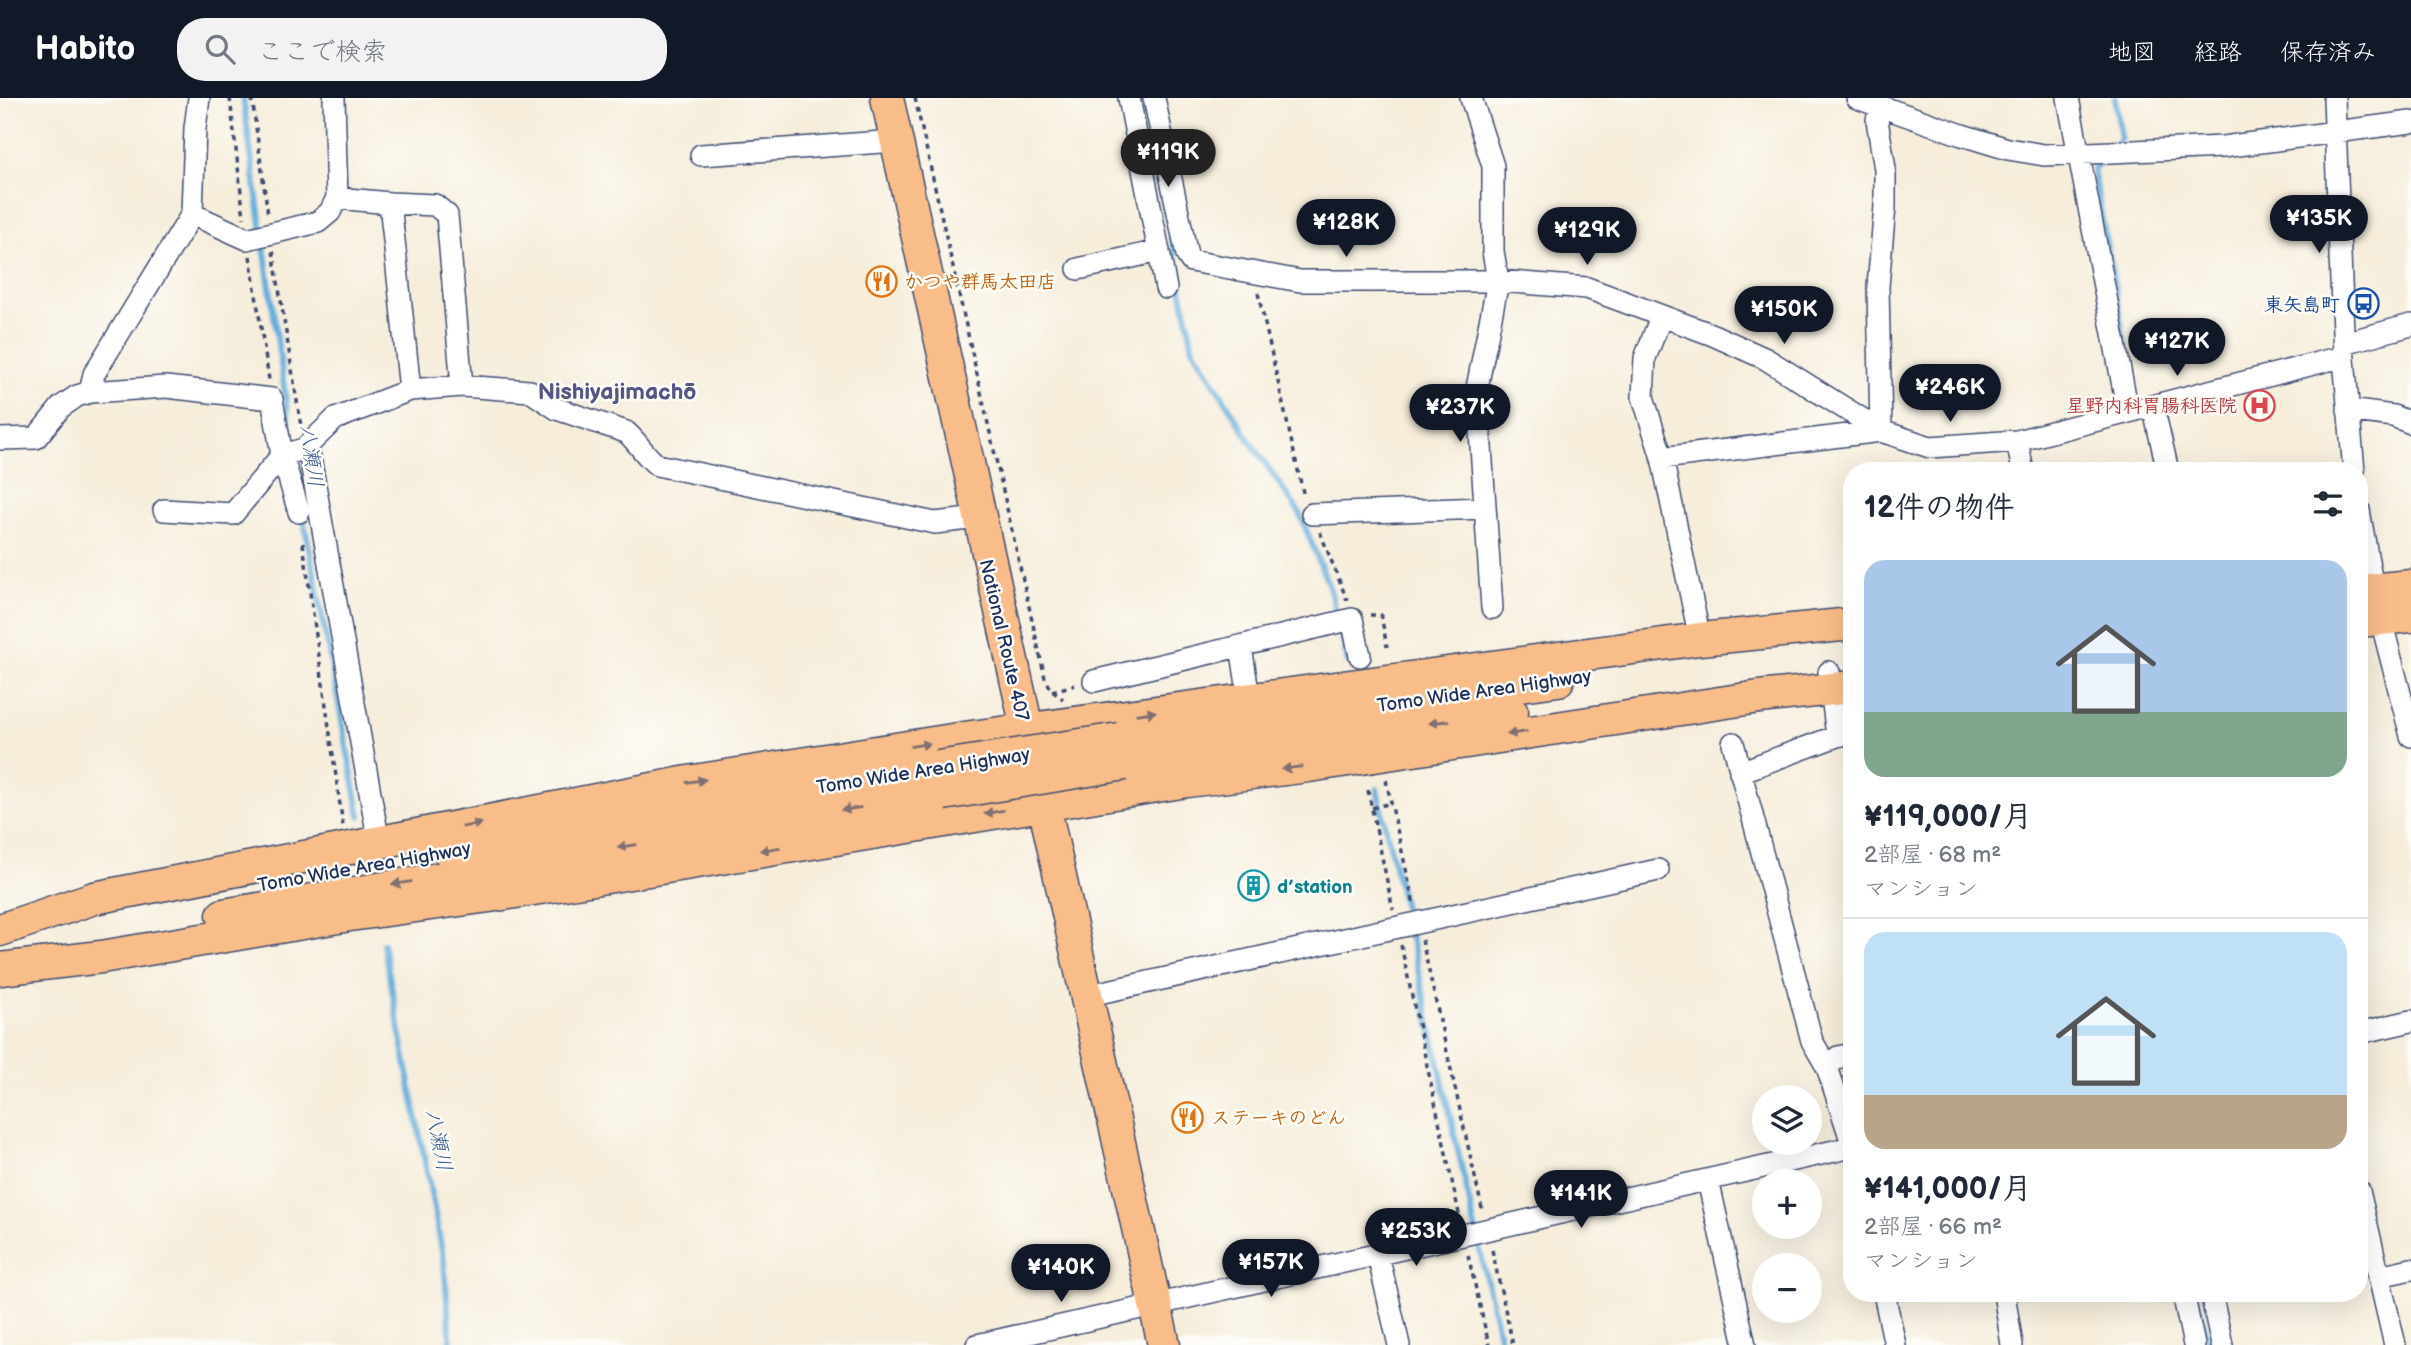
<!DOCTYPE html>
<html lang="ja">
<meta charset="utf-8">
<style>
:root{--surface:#fff;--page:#f2f2f3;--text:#1f2937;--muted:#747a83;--line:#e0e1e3;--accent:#111827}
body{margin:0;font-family:"Balsamiq Sans","Klee One",sans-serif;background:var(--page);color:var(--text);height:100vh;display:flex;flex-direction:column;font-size:26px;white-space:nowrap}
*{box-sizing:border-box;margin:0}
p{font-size:23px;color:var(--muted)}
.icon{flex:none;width:38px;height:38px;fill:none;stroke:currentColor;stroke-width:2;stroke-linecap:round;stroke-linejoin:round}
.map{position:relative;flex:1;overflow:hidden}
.details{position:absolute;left:1843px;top:364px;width:525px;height:840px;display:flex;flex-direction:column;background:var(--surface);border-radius:28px;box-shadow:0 7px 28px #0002}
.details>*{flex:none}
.tools{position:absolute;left:1752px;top:987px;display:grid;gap:14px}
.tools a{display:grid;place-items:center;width:70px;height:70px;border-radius:50%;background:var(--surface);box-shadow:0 7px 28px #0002;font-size:35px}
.price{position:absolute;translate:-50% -60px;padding:0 16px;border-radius:24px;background:var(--accent);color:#fff;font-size:23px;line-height:46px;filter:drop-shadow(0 2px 4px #0008)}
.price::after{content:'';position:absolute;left:50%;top:42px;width:21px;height:16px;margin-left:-10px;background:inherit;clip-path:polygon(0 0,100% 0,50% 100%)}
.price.on{background:#222;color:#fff}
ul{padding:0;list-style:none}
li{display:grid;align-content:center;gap:14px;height:371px;padding:0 21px}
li+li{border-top:2px solid var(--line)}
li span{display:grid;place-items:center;height:217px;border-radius:21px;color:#555}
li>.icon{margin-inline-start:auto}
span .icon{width:126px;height:126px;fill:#fffc;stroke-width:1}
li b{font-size:30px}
h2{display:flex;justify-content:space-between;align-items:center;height:84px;padding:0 21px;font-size:30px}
header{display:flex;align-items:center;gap:42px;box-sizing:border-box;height:98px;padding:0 35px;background:var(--accent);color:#fff}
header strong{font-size:33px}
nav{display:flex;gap:38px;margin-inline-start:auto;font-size:24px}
.search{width:490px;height:63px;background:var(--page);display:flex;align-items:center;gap:18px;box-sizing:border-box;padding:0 24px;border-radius:28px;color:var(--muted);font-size:26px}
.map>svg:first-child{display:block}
</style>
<header>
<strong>Habito</strong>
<div class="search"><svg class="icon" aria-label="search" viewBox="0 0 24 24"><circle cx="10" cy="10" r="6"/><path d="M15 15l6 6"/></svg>ここで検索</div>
<nav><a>地図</a><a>経路</a><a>保存済み</a></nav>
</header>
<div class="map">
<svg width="2411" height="1247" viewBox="0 0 2411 1247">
<rect width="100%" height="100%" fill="#fdfcf7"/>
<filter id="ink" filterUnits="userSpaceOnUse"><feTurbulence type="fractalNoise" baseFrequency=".0143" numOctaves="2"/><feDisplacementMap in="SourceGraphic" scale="14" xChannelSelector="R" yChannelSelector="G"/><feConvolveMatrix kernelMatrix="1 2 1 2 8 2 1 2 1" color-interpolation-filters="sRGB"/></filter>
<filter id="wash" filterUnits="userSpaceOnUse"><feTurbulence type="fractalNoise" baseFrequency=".00686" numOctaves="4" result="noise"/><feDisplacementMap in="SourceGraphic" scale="28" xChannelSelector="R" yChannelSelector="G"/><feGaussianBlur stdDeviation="1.57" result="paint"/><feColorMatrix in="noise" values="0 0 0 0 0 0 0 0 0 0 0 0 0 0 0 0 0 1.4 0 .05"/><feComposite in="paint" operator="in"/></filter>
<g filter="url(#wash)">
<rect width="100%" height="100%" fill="#f6edda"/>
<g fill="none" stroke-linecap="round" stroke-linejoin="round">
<path stroke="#64addb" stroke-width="6" d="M243 0 293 352
M1143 0 1193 250 1250 343 1299 414 1330 491 1348 564
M2115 0 2121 40 2115 48
M2103 61 2093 72 2130 271
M303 418 360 718
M1377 691 1404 810
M1410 836 1501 1247
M383 845 444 1163 451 1247
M2197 1195 2209 1247"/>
</g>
</g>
<g filter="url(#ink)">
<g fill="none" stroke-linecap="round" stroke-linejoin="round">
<defs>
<path id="minor" d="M1129 0 1166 190
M1154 0 1187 157 1191 163 1300 183H1498L1587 190 1713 237 1766 261 1881 333 1930 349 2017 343 2329 262 2344 261
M1471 0 1493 68V153L1498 183 1477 290 1492 510
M1857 0 1962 37 2008 51 2044 57 2223 49 2411 24
M2068 0 2128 314
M2334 0 2344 261 2354 373
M1881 8 1877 22 1885 71V108L1878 188 1881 333
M701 57 896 43
M337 100 390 105 410 292
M390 105 435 107 447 117 462 288
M192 116 247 141 318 124 330 114 337 100 334 0
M1078 171 1159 153
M1661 219 1645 260 1643 299 1662 360 1700 541
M2344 245 2411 227
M90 294 94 276 192 116 195 30 199 0
M2153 308 2168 373
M2348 312 2393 318 2411 325
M0 341 36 340 61 309 77 298 90 294 166 289 272 301 282 357 299 414
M2017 343 2023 373
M304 351 310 359 379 745
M1662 360 1881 333
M164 412 233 416 282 357 304 351 335 321 410 292 462 288 530 293 557 311 626 334C638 344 644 357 657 367L935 425 978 420
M2359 412 2373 491 2411 638
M1312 416 1485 410
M1241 548 1249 600
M1829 574 1837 638 1852 635
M1094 583 1352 521 1360 558
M1733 645 1812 943 1827 969
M1740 674 1837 638
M1085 898 1658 772
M2359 935 2411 923
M1852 956 1838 959 1827 969 1852 1045
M1708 1082 1745 1247
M2359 1093 2395 1247
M1378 1157 1399 1247
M2379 1178 2411 1171
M1884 1195 1895 1247
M2004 1195 2012 1247
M2183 1195 2194 1247
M2211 1195 2222 1247
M977 1247 1852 1049"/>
<path id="highway" d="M887 0 1164 1247
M2359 493 2411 488
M2359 523 2411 518
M1119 641 1558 582
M1125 666 1512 614
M449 753 938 669
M223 817 943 696
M0 832 94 800 688 684 971 639 1700 541 1852 526
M0 871 101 859 350 817 497 797 1187 683 1309 668 1759 599 1852 589"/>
</defs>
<use href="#minor" stroke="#3c4c71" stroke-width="24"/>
<use href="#highway" stroke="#3c4c71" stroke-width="35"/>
<path stroke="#3c4c71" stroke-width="3.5" stroke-dasharray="5 5" stroke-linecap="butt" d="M230 0 244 120
M252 0 268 117
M915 0 1045 580 1052 593 1063 601
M273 153 301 328
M250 158 269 282
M1258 195 1304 399
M1320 434 1347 502
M303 445 343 728
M1370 517H1381L1387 549
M1052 593 1075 587
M1386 682 1414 807
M1368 692 1393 812
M1372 710 1391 705
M1422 842 1483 1115
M1401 847 1460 1120
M1492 1152 1513 1247
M1468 1157 1489 1247"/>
<use href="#minor" stroke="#fff" stroke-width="21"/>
<use href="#highway" stroke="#f9bd89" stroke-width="32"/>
<defs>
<path id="highway-bridge" d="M938 669 1119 641
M943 696 1125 666"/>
</defs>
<use href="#highway-bridge" stroke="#3c4c71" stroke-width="35" stroke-linecap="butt"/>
<use href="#highway-bridge" stroke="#f9bd89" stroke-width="32"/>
</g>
<defs><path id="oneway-solid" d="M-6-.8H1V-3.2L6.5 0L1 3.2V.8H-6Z" transform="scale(1.75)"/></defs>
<g fill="#7f6f71">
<use href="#oneway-solid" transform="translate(1146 615) rotate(-8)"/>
<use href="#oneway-solid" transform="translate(1439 624) rotate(172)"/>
<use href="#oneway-solid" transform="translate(1517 635) rotate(171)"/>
<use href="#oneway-solid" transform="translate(920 647) rotate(-9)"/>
<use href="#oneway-solid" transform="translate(1292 670) rotate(173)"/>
<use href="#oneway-solid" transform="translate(696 683) rotate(-9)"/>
<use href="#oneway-solid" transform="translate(851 711) rotate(171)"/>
<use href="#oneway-solid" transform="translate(994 714) rotate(170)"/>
<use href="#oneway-solid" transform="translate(472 727) rotate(-11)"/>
<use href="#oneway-solid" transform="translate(627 748) rotate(171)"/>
<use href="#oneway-solid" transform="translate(770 751) rotate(171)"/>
<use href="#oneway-solid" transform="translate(402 785) rotate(171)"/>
</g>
</g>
<defs>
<symbol id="restaurant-ring" viewBox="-11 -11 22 22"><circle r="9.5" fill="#fdfcf7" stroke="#e8710a" stroke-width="1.5"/><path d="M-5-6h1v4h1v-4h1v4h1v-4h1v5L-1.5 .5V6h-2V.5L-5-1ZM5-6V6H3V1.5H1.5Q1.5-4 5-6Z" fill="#e8710a"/></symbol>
<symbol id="bus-ring" viewBox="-11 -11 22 22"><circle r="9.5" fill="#fdfcf7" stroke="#1a4fb4" stroke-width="1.5"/><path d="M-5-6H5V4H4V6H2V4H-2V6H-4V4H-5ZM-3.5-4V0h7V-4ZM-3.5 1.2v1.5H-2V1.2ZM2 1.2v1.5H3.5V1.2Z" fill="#1a4fb4"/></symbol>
<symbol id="hospital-ring" viewBox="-11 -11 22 22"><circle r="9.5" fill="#fdfcf7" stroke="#e0444e" stroke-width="1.5"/><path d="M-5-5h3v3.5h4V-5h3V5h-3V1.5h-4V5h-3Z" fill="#e0444e"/></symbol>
<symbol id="building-ring" viewBox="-11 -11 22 22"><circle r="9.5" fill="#fdfcf7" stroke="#0f9aa8" stroke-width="1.5"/><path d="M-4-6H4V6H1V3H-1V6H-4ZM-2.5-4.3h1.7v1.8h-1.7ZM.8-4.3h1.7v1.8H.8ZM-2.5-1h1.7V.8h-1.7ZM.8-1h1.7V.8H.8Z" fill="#0f9aa8"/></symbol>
</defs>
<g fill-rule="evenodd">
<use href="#restaurant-ring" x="864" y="166" width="35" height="35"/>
<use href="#bus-ring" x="2346" y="188" width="35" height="35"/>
<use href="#hospital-ring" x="2242" y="290" width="35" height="35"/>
<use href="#building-ring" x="1236" y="770" width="35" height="35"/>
<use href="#restaurant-ring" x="1170" y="1002" width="35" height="35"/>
</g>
<g text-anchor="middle" stroke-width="5" stroke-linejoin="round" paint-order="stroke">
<g font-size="19" font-weight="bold" fill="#c56008" stroke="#fdfcf7" text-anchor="start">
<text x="904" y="190">かつや群馬太田店</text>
<text x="1211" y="1026">ステーキのどん</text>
</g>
<g font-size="19" font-weight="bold" fill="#164399" stroke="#fdfcf7" text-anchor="end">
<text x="2340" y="213">東矢島町</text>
</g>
<g font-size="19" font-weight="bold" fill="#be3a42" stroke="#fdfcf7" text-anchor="end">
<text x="2237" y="314">星野内科胃腸科医院</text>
</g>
<g font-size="19" fill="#1b2f5e" stroke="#fdfcf7">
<text transform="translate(1005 542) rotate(77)" y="7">National Route 407</text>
<text transform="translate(1484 592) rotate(-8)" y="7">Tomo Wide Area Highway</text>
<text transform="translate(923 672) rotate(-9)" y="7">Tomo Wide Area Highway</text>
<text transform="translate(364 768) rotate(-10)" y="7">Tomo Wide Area Highway</text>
</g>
<g font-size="19" font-weight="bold" fill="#0d838f" stroke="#fdfcf7" text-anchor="start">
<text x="1277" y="795">d’station</text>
</g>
<g font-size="21" font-style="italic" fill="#355b8a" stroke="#fdfcf7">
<text transform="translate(312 358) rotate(82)" y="7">八瀬川</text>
<text transform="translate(439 1042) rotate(79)" y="7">八瀬川</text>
</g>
<g font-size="23" font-weight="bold" fill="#54568a" stroke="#fdfcf7">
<text x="617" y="301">Nishiyajimachō</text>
</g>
</g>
</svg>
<div class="tools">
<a><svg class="icon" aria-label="layers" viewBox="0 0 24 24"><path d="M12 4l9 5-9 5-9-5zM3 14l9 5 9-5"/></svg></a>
<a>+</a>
<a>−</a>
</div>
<b class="price on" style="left:1168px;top:91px">¥119K</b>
<b class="price" style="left:2319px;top:157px">¥135K</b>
<b class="price" style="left:1346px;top:161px">¥128K</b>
<b class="price" style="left:1587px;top:169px">¥129K</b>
<b class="price" style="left:1784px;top:248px">¥150K</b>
<b class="price" style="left:2177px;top:280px">¥127K</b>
<b class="price" style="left:1950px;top:326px">¥246K</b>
<b class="price" style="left:1460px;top:346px">¥237K</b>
<b class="price" style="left:1581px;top:1132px">¥141K</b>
<b class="price" style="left:1416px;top:1170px">¥253K</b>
<b class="price" style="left:1271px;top:1201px">¥157K</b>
<b class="price" style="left:1061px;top:1206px">¥140K</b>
<section class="details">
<h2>12件の物件<svg class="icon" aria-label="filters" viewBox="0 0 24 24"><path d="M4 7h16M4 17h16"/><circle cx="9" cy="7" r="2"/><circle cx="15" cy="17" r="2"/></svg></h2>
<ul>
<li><span style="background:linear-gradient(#a9c7e8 70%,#7fa58c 0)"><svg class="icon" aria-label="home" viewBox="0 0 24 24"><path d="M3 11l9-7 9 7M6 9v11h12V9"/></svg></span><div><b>¥119,000/月</b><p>2部屋 · 68 m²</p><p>マンション</p></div></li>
<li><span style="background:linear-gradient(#bfe0f5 75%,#b9a48a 0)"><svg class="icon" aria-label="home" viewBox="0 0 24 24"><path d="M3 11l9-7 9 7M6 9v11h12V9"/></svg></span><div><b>¥141,000/月</b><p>2部屋 · 66 m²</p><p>マンション</p></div></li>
</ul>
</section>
</div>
